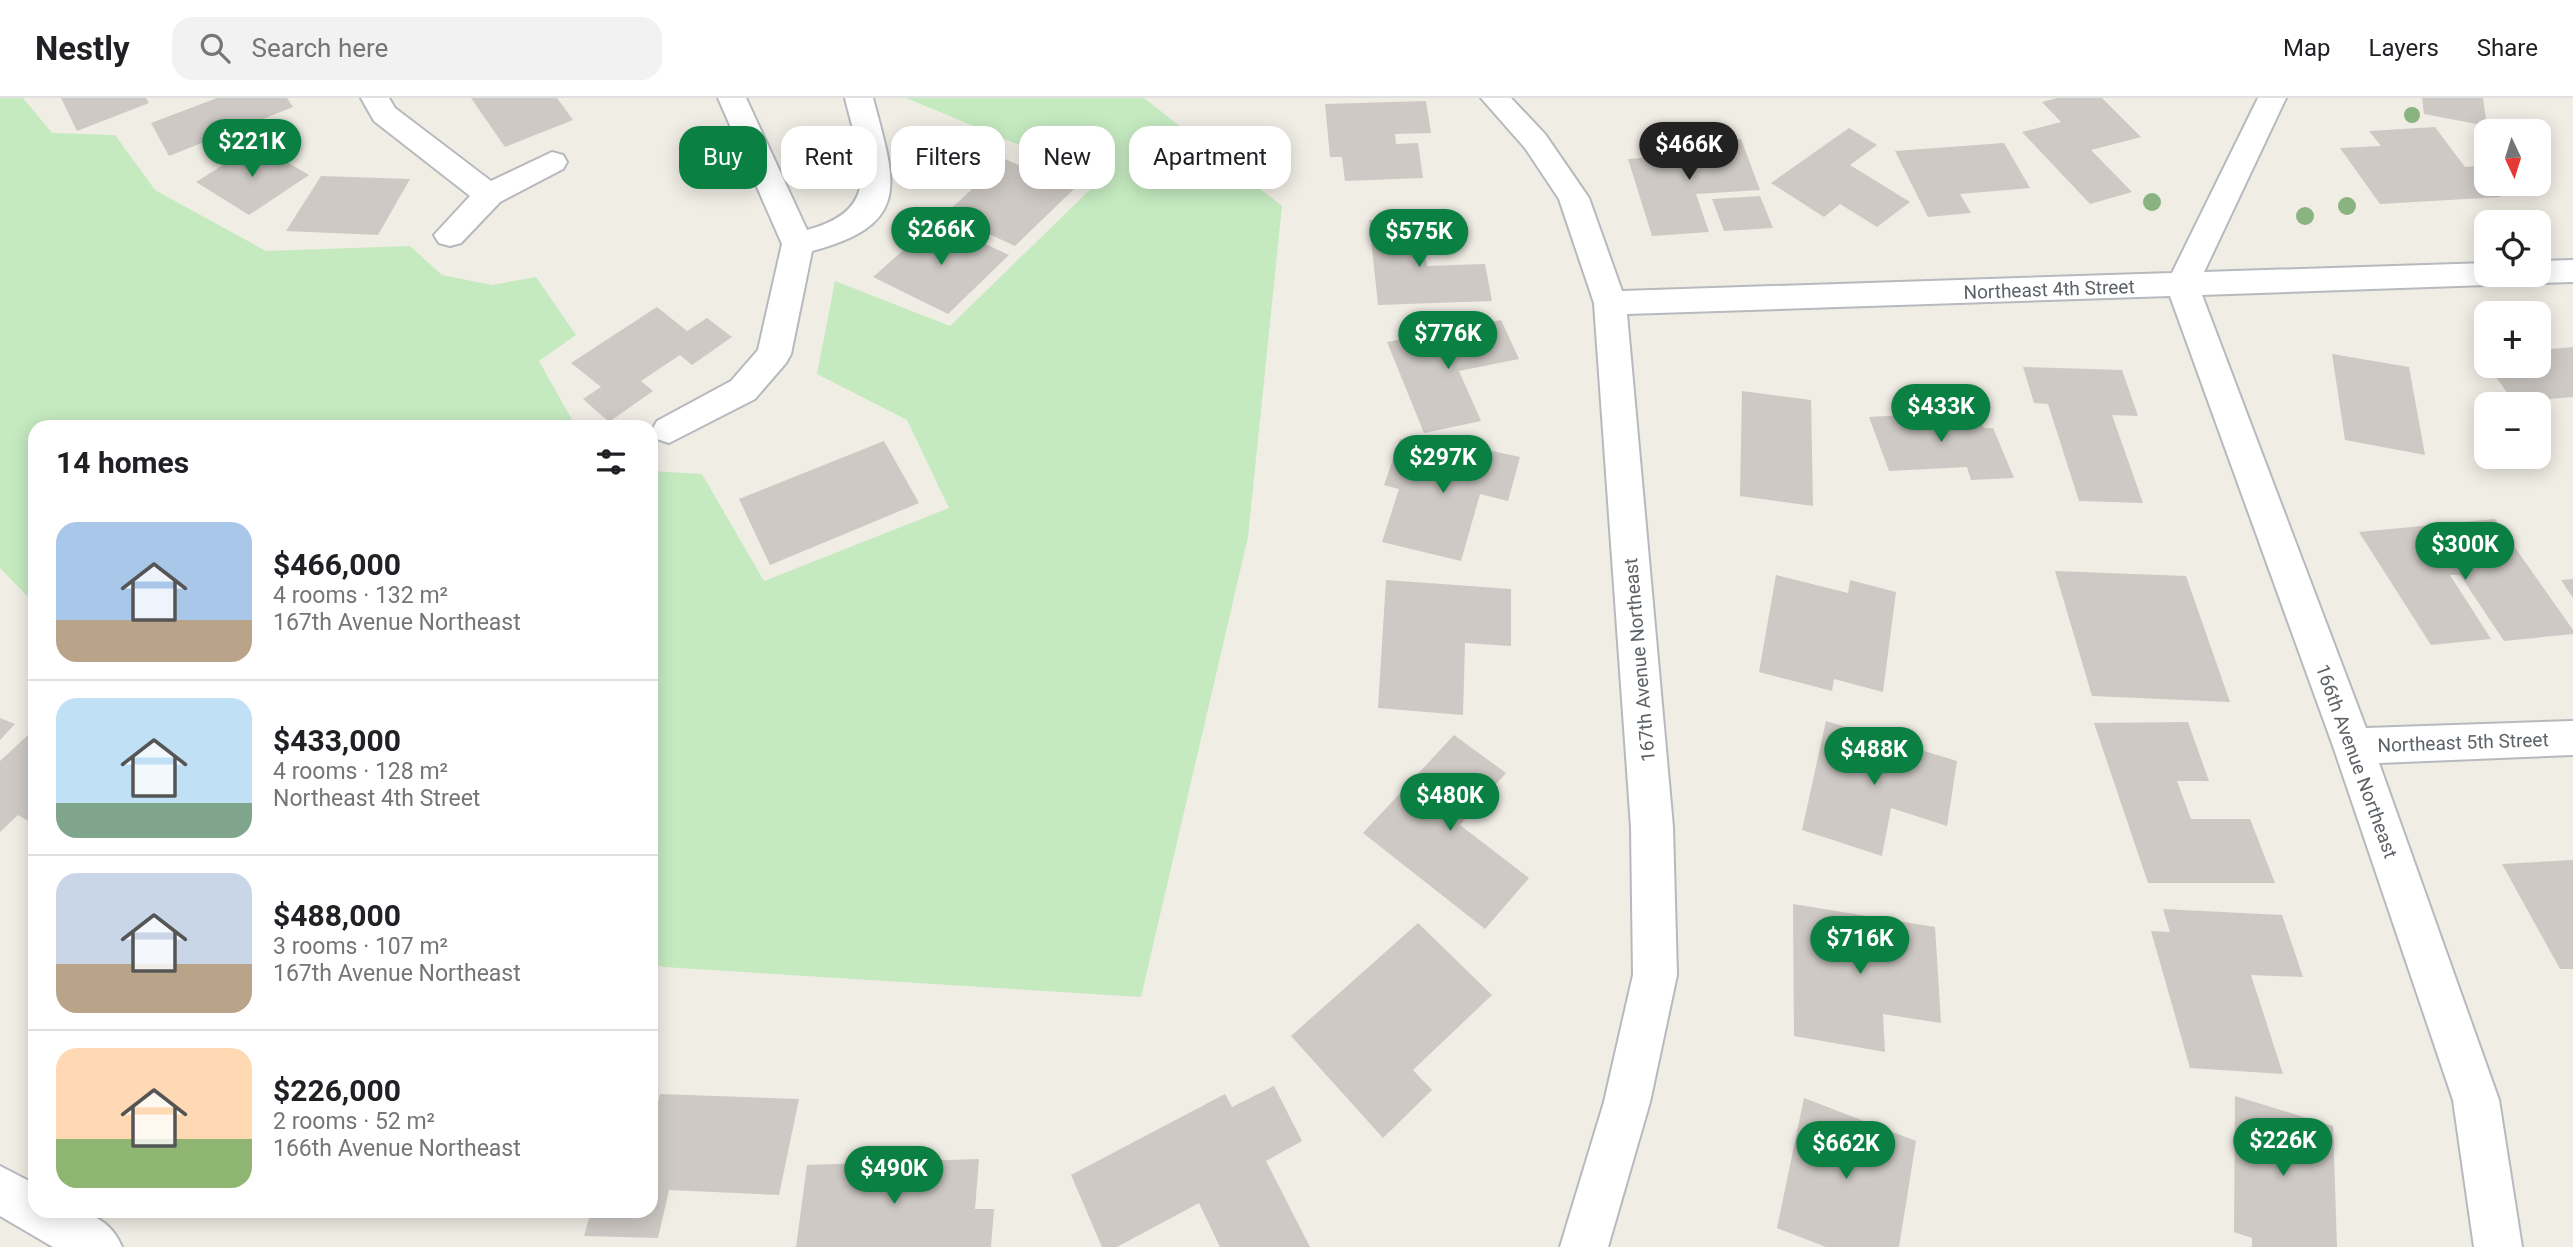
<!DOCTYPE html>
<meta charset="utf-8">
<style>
:root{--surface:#fff;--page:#f2f2f2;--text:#202124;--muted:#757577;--line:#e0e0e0;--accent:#0b8043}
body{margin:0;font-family:Roboto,sans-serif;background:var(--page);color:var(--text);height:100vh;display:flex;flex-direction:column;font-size:26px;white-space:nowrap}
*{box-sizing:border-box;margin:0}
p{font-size:23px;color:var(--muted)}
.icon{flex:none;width:38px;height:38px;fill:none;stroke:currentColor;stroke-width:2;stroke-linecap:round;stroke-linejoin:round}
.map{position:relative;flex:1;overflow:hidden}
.details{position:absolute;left:28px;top:322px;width:630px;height:798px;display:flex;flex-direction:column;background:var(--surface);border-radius:21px;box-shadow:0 4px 18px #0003}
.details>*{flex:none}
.banner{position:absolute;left:679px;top:28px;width:665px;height:63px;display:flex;gap:14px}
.needle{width:46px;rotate:176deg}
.buttons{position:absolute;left:2474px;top:21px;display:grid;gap:14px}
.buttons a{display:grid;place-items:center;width:77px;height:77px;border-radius:14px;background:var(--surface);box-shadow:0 4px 18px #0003;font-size:35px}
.price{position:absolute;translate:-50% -60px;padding:0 16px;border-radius:24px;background:var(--accent);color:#fff;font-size:23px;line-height:46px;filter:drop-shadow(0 2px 4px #0008)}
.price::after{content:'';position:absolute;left:50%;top:42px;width:21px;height:16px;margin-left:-10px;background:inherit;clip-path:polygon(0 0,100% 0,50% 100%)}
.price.selected{background:#222;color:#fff}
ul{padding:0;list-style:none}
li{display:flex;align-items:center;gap:21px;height:175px;padding:0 28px}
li+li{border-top:2px solid var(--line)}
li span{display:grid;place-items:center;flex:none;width:196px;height:140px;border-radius:21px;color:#555}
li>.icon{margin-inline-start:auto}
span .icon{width:84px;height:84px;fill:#fffc;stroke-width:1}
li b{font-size:30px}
h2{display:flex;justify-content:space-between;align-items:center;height:84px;padding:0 28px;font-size:30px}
.chip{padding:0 24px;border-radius:21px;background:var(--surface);box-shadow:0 4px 18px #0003;font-size:24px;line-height:63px}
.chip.selected{background:var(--accent);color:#fff}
header{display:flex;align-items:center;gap:42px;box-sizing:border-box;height:98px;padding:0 35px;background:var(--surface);border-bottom:2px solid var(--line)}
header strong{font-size:33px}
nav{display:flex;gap:38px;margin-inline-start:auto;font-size:24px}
.search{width:490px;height:63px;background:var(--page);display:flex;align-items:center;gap:18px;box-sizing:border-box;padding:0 24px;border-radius:21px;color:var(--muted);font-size:26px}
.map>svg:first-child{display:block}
</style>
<header>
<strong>Nestly</strong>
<div class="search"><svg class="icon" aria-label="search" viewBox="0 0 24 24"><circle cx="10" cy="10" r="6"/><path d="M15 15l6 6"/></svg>Search here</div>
<nav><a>Map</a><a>Layers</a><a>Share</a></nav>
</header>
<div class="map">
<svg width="2573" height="1149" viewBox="0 0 2573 1149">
<rect width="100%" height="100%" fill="#f0ede5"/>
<path fill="#c5eac0" d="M0 0H23L52 35 115 37 155 92 266 153 410 148 442 177 492 187 536 179 576 237 539 263 576 329H35V506L0 470Z
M906 0H1144L1282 108 1248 439 1141 899 663 869 651 864V373L702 376 764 483 949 410 907 322 817 276 835 183 950 228 1101 81Z"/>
<path fill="#cec9c4" d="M61 0H146L149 5 77 33Z
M217 0H287L293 9 169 58 151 25Z
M471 0H557L573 22 505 49Z
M2057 0H2102L2141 39 2091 52 2132 94 2090 106 2022 34 2061 24 2042 4Z
M2422 0H2483L2487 28 2424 16Z
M1426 3 1431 35 1395 36 1396 46 1418 45 1423 80 1345 83 1342 59H1330L1325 6Z
M2435 29 2465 69 2476 68 2487 86H2490L2501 99 2380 106 2340 50 2381 48 2369 33Z
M1849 30 1877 47 1850 67 1910 104 1877 129 1840 106 1824 119 1771 85Z
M1741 41 1760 92 1696 96 1709 134 1652 138 1628 61 1651 59 1647 47Z
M2004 45 2030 90 1960 96 1971 115 1928 119 1895 53Z
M256 46 309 77 249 117 196 84Z
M1005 61 1074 91 1015 148 945 116Z
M321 78 410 81 378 137 286 133Z
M1760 98 1773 130 1724 133 1712 101Z
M1420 120 1427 168 1485 166 1492 203 1378 207 1369 122Z
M936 123 1009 157 948 216 873 179Z
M657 209 687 233 707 220 732 239 692 267 680 257 641 283 653 293 609 324 583 301 601 289 571 265Z
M1501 222 1519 261 1459 273 1481 323 1424 335 1387 244Z
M2573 249V299L2514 304 2488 268H2539V252Z
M2332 256 2409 269 2425 357 2345 342Z
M2023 269 2122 272 2138 318 2112 317 2143 405 2079 403 2048 306 2034 305Z
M1742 293 1811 302 1813 408 1740 398Z
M1976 313 1984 330H1993L2014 380 1971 382 1967 369 1889 373 1869 319Z
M1400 341 1461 356 1464 347 1520 359 1508 403 1480 396 1461 463 1382 444 1399 391 1384 387Z
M884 343 919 405 770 467 739 401Z
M2495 421 2573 532V536L2504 543 2460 477H2450L2491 541 2431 547 2359 434Z
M2055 473 2186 478 2230 604 2092 598Z
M1776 477 1848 495 1850 482 1896 494 1883 594 1834 581 1832 593 1759 574Z
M2573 481V500L2561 482Z
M1386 482 1511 491V548L1465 545 1463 617 1378 610Z
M0 620 15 626 0 642Z
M1826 623 1957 663 1947 728 1891 710 1882 758 1802 732Z
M2188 624 2209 683H2177L2191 721H2250L2275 785H2148L2094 625Z
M29 636 35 639V727L18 717 0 734V663Z
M1454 637 1506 675 1460 727 1529 780 1485 831 1363 735Z
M2573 762V871H2560L2502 766Z
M1793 806 1935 829 1941 925 1883 916 1885 954 1794 938Z
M2163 811 2282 817 2303 879 2251 877 2283 976 2190 970 2151 833 2170 834Z
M1418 825 1492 897 1413 972 1432 992 1383 1040 1291 938Z
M1274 988 1302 1043 1266 1063 1310 1149H1220L1199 1105 1117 1149H1102L1071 1077 1225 996 1232 1009Z
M660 996 799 1001 779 1097 669 1092 658 1140 584 1138 591 1113H651V1031Z
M2235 998 2333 1028 2337 1149H2252V1140L2234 1134Z
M1804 1000 1916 1043 1899 1149H1826L1777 1130Z
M979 1061 975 1111H994L991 1149H796L807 1067Z"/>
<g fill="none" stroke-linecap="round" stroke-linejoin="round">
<defs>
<path id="minor" d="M361 0H389L395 10 491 83 552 54 563 57 567 64 563 71 500 104 461 145 450 148 439 145 434 137 470 98 374 23Z
M718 0H746L807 132C887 111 859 60 845 0H873C895 84 914 126 812 153L791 256 786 265 755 301 669 345 657 341 652 332 657 323 731 283 758 252 782 146Z
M1481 0H1511L1545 36 1589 100 1622 193 2172 175 2258 0H2286L2204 174 2487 165V177H2503L2498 184 2487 187 2202 197 2366 630 2573 623V657L2379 665 2499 1002 2522 1149H2474L2453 1002 2333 648 2170 198 1627 216 1673 729 1677 877 1650 1004 1608 1149H1560L1604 1004 1633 877 1631 729 1594 205 1559 101 1525 50Z
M2573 162V184L2539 185 2528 182 2525 177H2539V163Z
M0 1068 35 1086V1113C72 1113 106 1110 122 1149H53L0 1118Z"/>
</defs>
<use href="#minor" stroke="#b6b9bd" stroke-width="4"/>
<use href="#minor" fill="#fff" fill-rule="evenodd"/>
</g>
<g fill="#89b380">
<circle cx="2412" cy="17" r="8"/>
<circle cx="2152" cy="104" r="9"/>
<circle cx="2347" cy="108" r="9"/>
<circle cx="2305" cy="118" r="9"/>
</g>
<g text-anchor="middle" stroke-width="6" stroke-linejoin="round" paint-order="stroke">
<g font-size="19" fill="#5d6267" stroke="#fff">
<text transform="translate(2049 191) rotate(-2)" y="7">Northeast 4th Street</text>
<text transform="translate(1639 562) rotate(-95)" y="7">167th Avenue Northeast</text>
<text transform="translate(2463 644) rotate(-2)" y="7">Northeast 5th Street</text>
<text transform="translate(2357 663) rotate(70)" y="7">166th Avenue Northeast</text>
</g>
</g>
</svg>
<div class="buttons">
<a><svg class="needle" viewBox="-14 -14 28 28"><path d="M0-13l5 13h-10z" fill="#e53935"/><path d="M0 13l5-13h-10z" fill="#757577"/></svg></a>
<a><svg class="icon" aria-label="locate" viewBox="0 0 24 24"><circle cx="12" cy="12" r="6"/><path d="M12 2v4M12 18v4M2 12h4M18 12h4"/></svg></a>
<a>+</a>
<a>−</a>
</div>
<b class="price" style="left:252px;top:81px">$221K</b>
<b class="price selected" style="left:1689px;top:84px">$466K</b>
<b class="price" style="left:941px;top:169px">$266K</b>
<b class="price" style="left:1419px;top:171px">$575K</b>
<b class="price" style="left:1448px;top:273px">$776K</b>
<b class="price" style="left:1941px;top:346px">$433K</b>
<b class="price" style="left:1443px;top:397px">$297K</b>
<b class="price" style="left:2465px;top:484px">$300K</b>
<b class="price" style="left:1874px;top:689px">$488K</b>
<b class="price" style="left:1450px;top:735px">$480K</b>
<b class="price" style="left:1860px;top:878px">$716K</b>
<b class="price" style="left:2283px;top:1080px">$226K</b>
<b class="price" style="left:1846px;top:1083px">$662K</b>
<b class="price" style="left:894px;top:1108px">$490K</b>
<div class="banner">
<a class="chip selected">Buy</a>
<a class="chip">Rent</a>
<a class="chip">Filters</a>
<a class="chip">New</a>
<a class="chip">Apartment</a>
</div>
<section class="details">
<h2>14 homes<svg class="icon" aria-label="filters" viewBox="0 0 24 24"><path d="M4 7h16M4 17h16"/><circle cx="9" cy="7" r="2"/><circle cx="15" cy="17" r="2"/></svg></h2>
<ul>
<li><span style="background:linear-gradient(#a9c7e8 70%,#b9a48a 0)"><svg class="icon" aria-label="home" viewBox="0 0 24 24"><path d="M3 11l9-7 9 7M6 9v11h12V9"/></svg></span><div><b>$466,000</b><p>4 rooms · 132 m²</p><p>167th Avenue Northeast</p></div></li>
<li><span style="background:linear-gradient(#bfe0f5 75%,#7fa58c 0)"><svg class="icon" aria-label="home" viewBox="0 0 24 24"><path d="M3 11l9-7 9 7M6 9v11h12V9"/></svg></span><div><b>$433,000</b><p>4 rooms · 128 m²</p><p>Northeast 4th Street</p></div></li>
<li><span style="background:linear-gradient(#c9d6e8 65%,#b9a48a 0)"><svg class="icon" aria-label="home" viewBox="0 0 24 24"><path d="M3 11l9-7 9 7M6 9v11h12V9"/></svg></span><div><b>$488,000</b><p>3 rooms · 107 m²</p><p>167th Avenue Northeast</p></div></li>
<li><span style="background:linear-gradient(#ffd9b3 65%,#8fb573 0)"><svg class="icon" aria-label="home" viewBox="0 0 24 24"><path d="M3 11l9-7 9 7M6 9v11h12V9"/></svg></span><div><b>$226,000</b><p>2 rooms · 52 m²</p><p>166th Avenue Northeast</p></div></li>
</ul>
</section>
</div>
